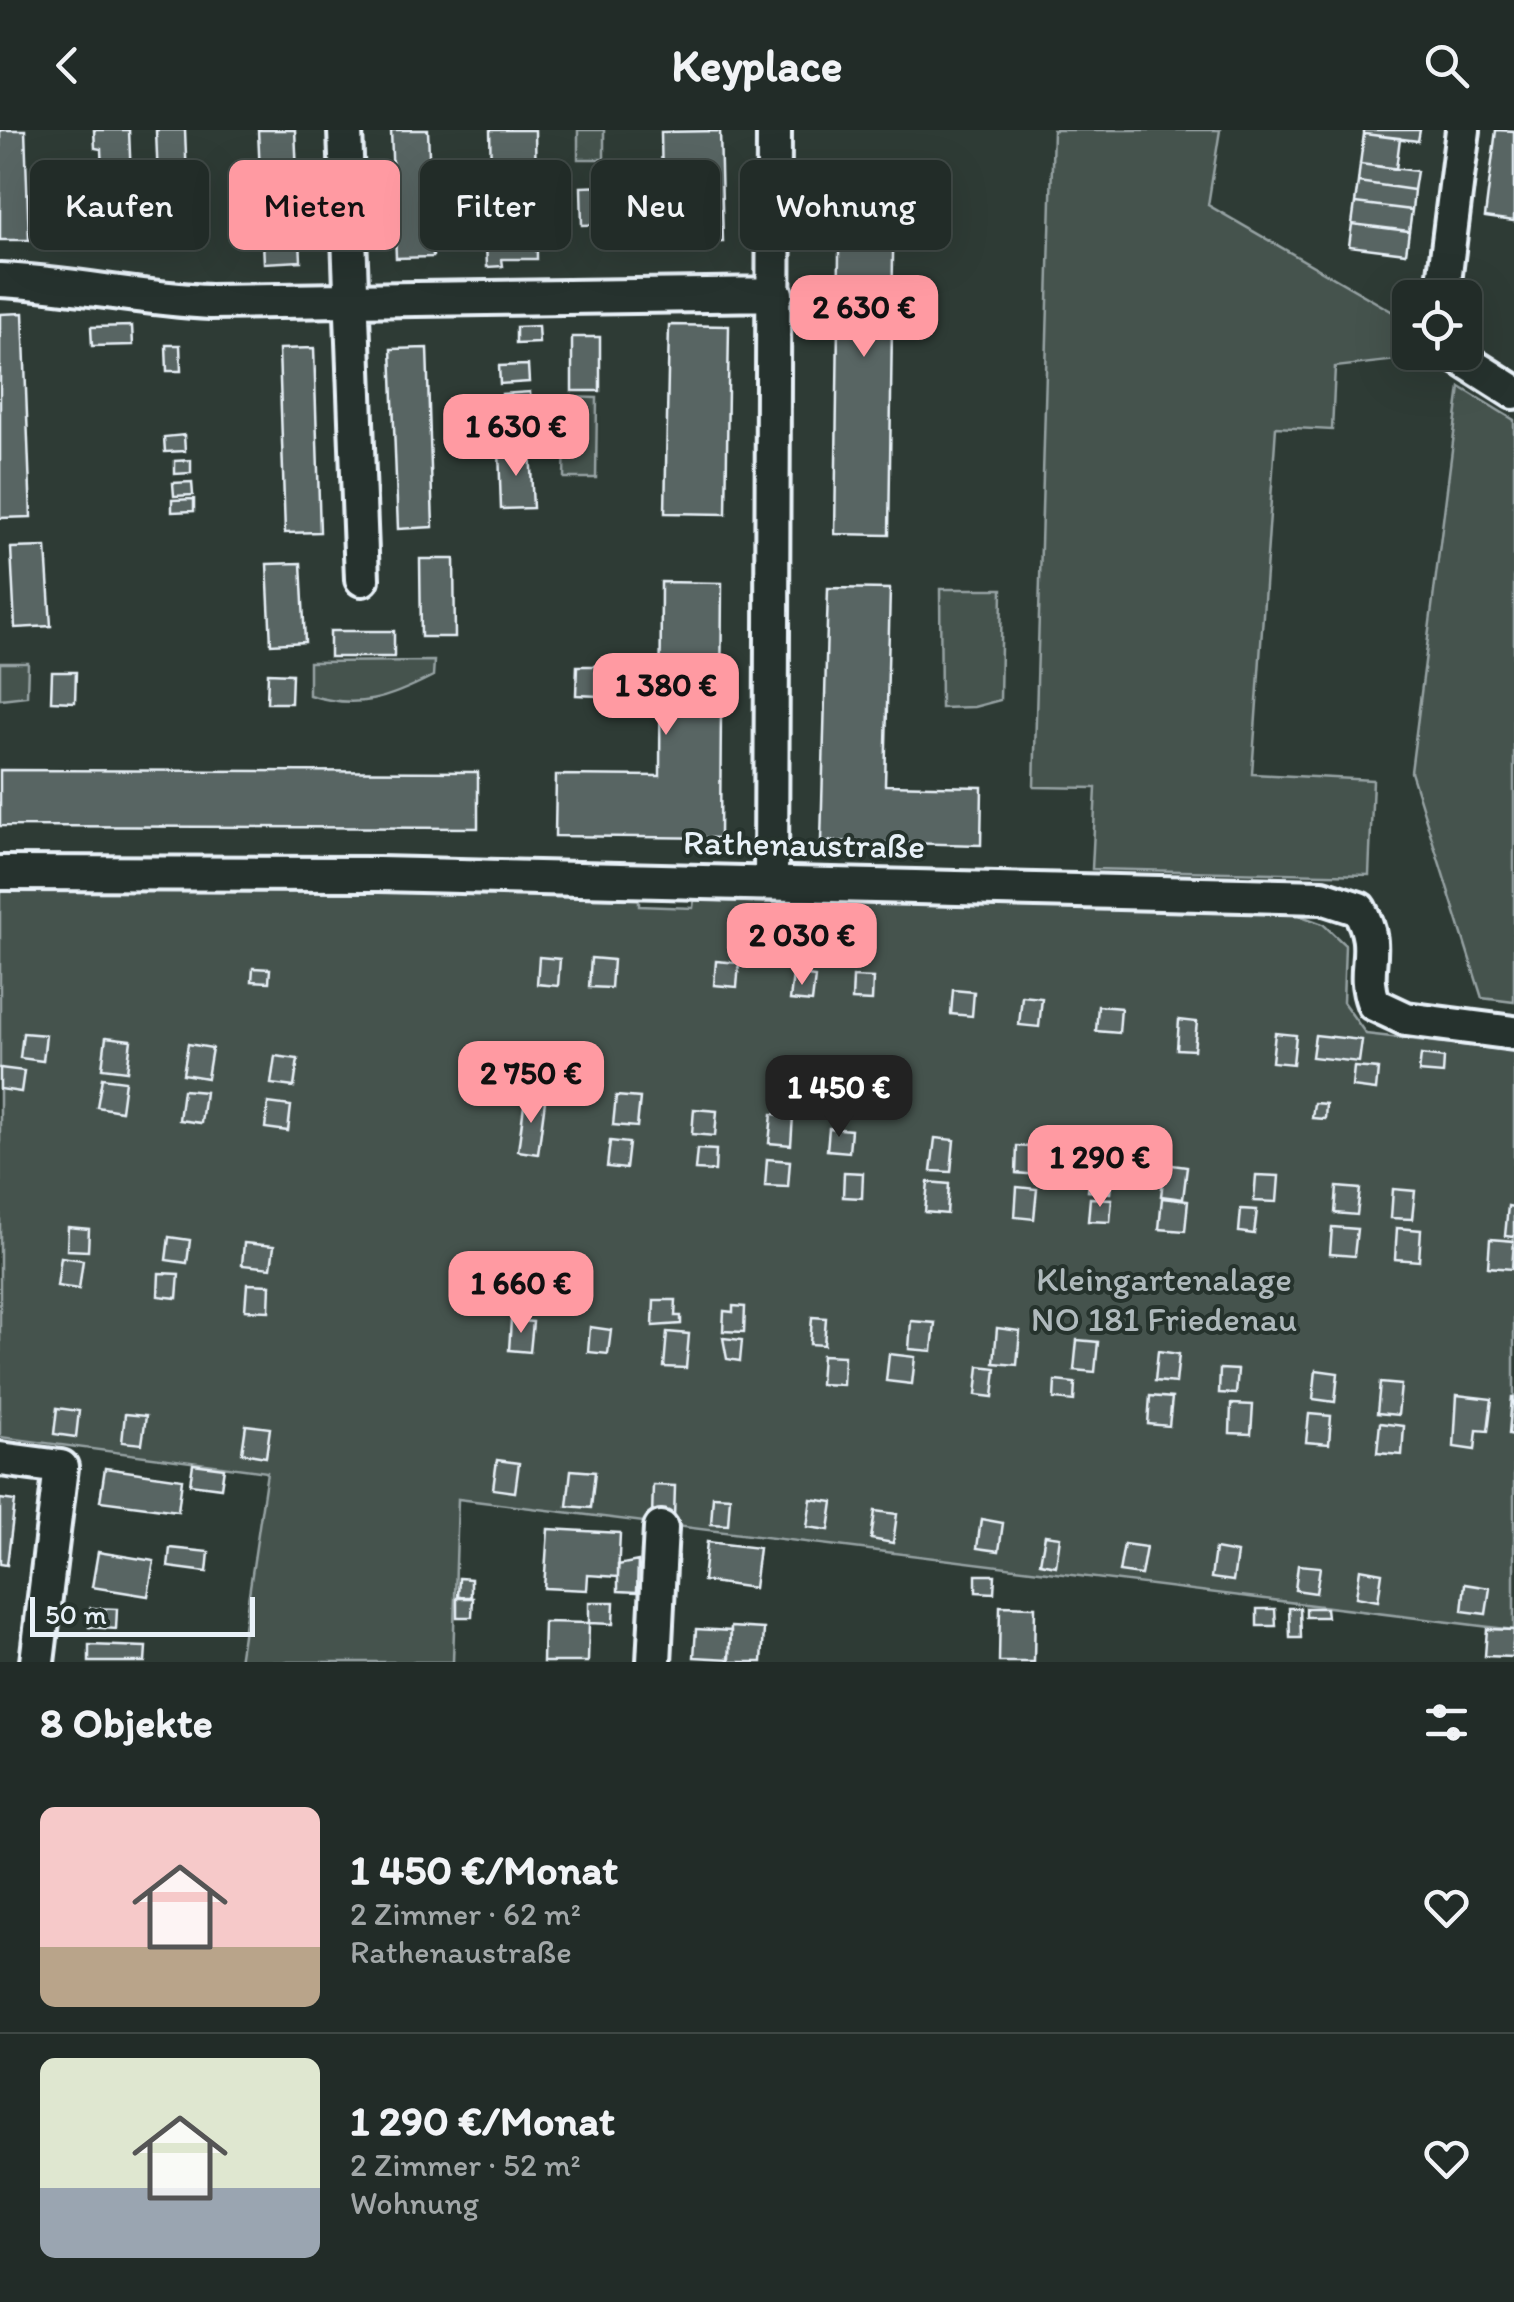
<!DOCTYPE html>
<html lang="de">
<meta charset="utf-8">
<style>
:root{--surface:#222c28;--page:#2a3430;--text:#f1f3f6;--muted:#a2a7a8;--line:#3f4845;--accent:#ff9aa2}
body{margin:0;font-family:Itim,sans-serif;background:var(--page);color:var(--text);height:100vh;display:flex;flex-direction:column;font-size:38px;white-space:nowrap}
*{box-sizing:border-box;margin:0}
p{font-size:32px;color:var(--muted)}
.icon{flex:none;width:55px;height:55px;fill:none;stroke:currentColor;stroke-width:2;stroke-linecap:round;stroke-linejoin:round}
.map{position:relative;height:1532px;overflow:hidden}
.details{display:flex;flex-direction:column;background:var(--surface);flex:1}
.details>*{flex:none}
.guide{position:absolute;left:30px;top:30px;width:1000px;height:90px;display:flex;gap:20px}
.fabs{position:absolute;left:1392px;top:150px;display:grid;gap:20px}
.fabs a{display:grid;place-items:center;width:90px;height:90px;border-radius:15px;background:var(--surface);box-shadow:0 10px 40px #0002,0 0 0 2px var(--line);font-size:50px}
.scale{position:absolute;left:30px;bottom:25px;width:225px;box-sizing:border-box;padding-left:10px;border:5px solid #e8f1f8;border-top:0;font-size:28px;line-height:35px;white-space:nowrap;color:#e8f1f8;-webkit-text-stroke:8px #26332d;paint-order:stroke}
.price{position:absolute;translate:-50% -85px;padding:0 22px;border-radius:20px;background:var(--accent);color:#111;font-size:32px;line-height:65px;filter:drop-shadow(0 2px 5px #0008)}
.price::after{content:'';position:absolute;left:50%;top:60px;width:30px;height:22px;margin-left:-15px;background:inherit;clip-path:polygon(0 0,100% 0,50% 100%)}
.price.current{background:#222;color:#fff}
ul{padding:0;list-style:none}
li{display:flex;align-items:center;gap:30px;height:250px;padding:0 40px}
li+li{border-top:2px solid var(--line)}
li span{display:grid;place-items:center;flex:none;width:280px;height:200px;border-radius:15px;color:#555}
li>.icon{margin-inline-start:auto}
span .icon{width:120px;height:120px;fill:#fffc;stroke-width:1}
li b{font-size:42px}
h2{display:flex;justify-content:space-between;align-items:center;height:120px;padding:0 40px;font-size:42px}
.chip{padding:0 35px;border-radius:15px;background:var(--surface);box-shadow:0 10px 40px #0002,0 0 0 2px var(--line);font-size:35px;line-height:90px}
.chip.current{background:var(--accent);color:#111}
header{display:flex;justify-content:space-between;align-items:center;height:130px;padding:0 40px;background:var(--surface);font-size:45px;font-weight:700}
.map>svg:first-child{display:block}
</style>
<header><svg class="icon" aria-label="back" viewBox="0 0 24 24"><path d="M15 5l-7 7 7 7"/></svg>Keyplace<svg class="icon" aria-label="search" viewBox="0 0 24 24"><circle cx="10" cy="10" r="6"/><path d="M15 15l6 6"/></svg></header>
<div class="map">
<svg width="1514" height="1532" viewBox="0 0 1514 1532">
<rect width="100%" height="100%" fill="#2e3b35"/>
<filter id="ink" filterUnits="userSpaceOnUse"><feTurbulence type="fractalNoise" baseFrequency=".01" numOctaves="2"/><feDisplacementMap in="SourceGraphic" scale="20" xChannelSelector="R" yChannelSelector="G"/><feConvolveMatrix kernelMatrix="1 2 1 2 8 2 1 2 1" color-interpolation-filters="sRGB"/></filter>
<g filter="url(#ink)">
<path fill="#45524e" stroke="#96a2a3" stroke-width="2.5" d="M578 0H604V29H578Z
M1053 0H1220L1208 75 1410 192V222L1415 223V228L1335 237 1332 300 1276 297 1252 644 1373 650 1369 745 1092 739 1096 658 1034 657Z
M1460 257 1514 290V872L1482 868 1411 642Z
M566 267 597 268 596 348H564Z
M940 459H1002L1000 570 974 577 941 578Z
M434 531 433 546C388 569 358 580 309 565V532Z
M0 533H28L27 566 0 569Z
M0 754 639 762V776L693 778 694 770 779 773 780 766 1296 784 1323 794 1345 815 1343 872 1366 904 1514 921V1500L458 1369 453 1532H239L267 1342 0 1307Z"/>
<path fill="#596563" stroke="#e8f1f8" stroke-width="2.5" d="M0 0H25L29 110H0Z
M94 0H129L133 100H98V62H103L101 19 95 18Z
M156 0H185L187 51 158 52Z
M258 0H295L301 131 264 133Z
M391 0H428L433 127 396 128Z
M490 0H535L537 129H502L503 136 487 137 486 112H492V104H498V83H492Z
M1364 0H1420L1418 11 1364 4Z
M1496 0 1514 1V91L1485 87Z
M720 1 723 112 663 113 661 2Z
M1364 4 1400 8 1396 39 1360 34Z
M1360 34 1417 41 1414 60 1358 52Z
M1358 52 1414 60 1412 80 1355 73Z
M840 54 894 55 889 405 835 404Z
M608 56 609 94 582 95 581 57Z
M203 70V115L161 118 158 73Z
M1355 73 1412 80 1409 101 1352 94Z
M1352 94 1409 101 1406 123 1349 116Z
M23 183 31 387 0 388V184Z
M669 195 729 196 726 384 665 383Z
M132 196 133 215 92 216 91 197Z
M538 196 539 213 516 214V197Z
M572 207H600V261H572Z
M166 215H180L181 241H167Z
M314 218 320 402 285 403 279 219Z
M427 218 433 397 398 399 391 219Z
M528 235 529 252 500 254 499 236Z
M530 262 532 293 503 294 502 264Z
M184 305 185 321 165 322 164 307Z
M530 318 533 378 501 379 499 319Z
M191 330V343L175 344V331Z
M192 352 193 365 174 366 173 353Z
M194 369V381L172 382V370Z
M46 417 51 496 15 498 11 418Z
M420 429H454L455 507H421Z
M301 433 305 512 271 514 267 434Z
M661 452 722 453 720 708 555 706 556 645 660 646Z
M828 458 890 459 885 655 982 657 981 715 821 711Z
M330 501H394V527H330Z
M577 536H601L600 566 576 565Z
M52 542H76L75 572 51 571Z
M268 543 292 544 291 573H267Z
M0 640 478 642V698L0 696Z
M539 827 560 829 558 856 537 854Z
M591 828 613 830 611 858 589 857Z
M716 831 739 833 737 857 714 855Z
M253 838 270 839 269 852 252 851Z
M793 844 815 847 812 872 790 870Z
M853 847 873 848 872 871 852 870Z
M953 860 974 862 972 886 951 884Z
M1022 866 1042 868 1039 897 1019 895Z
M1098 876 1121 878 1119 903 1096 901Z
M1179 890 1197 892 1194 920 1177 919Z
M23 903 46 905 43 931 20 928Z
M1275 903 1296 905 1293 934 1272 932Z
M1315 905 1362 910 1359 932 1312 927Z
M106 907 131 910 127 941 102 938Z
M188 914 212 918 207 948 183 944Z
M1421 925 1444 928 1443 944 1419 942Z
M275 926 298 929 294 957 271 954Z
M1354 937 1378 939 1376 960 1352 957Z
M0 938 24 941 21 962 0 959Z
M102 948 125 951 121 981 97 977Z
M183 960 205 962 201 993 179 990Z
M616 966 640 968 637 997 613 995Z
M525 968 545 971 538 1024 518 1021Z
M268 973 291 976 288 1001 265 998Z
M1314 973 1326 974 1325 989 1312 988Z
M694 979 717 981 715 1006 692 1004Z
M772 984 793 986 791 1015 769 1013Z
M829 998 851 1000 849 1022 827 1020Z
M935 1008 954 1010 951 1042 931 1041Z
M610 1011 629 1013 626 1039 607 1037Z
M1017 1016 1041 1018 1039 1045 1016 1043Z
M697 1019 716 1020 715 1041 695 1040Z
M1091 1027 1114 1029 1110 1063 1088 1061Z
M767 1029 790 1031 788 1057 765 1056Z
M1165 1034 1187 1037 1183 1069 1161 1066Z
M844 1042 863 1043 862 1068 843 1067Z
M1256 1045 1279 1046 1277 1072 1254 1071Z
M928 1052 949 1054 947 1084 925 1082Z
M1017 1057 1037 1059 1034 1089 1015 1087Z
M1337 1057 1360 1059 1357 1085 1335 1083Z
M1393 1059 1415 1061 1412 1089 1391 1088Z
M1090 1068 1112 1069 1110 1092 1088 1091Z
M1162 1068 1188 1071 1185 1101 1159 1099Z
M1508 1076 1514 1077V1107L1505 1106Z
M1241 1079 1257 1080 1254 1104 1239 1102Z
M68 1097 89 1099 88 1121 67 1120Z
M1332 1097 1357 1099 1354 1126 1330 1124Z
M1397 1098 1421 1100 1419 1131 1395 1129Z
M169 1107 190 1110 187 1133 166 1130Z
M1490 1109 1514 1111 1512 1139 1488 1137Z
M244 1113 274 1116 271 1138 242 1135Z
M61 1127 83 1130 79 1159 57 1156Z
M159 1143 179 1144 177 1168 158 1166Z
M501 1152 515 1153 513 1178 499 1177Z
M247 1154 270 1155 269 1181 245 1180Z
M654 1170H676L675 1186H681V1194L653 1196Z
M733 1176 745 1177 744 1202 723 1201 724 1181 733 1182Z
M812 1187 826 1188 824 1215 810 1214Z
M511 1190 533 1192 530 1222 509 1220Z
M911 1191 935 1193 932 1221 909 1219Z
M590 1197 611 1200 608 1224 588 1222Z
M997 1198 1020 1201 1017 1235 994 1233Z
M667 1202 689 1204 686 1238 664 1237Z
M723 1208 742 1210 740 1231 727 1229Z
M1077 1210 1098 1212 1095 1242 1074 1240Z
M1158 1221 1179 1224 1176 1253 1155 1251Z
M889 1224 915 1227 912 1254 886 1251Z
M822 1225 844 1226 843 1255 820 1254Z
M979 1236 996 1238 993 1267 976 1265Z
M1220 1239 1238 1240 1236 1264 1219 1263Z
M1316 1240 1338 1243 1335 1272 1313 1269Z
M1055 1251 1075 1253 1074 1271 1054 1269Z
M1380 1253 1401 1255 1398 1285 1377 1283Z
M1457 1265 1492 1269 1488 1301 1477 1300 1475 1320 1454 1317Z
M1150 1266 1172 1268 1169 1296 1148 1294Z
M1512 1267H1514V1305L1509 1304Z
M1231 1274 1253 1275 1251 1304 1230 1303Z
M57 1278 79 1281 76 1307 54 1304Z
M125 1284 146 1286 142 1314 122 1312Z
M1309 1284 1331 1286 1329 1314 1306 1312Z
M1380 1293 1404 1296 1402 1325 1377 1323Z
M246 1295 270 1298 266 1327 242 1323Z
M497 1330 519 1333 515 1362 493 1359Z
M193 1334 224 1338 221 1358 190 1354Z
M105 1338 182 1349 178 1381 100 1371Z
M571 1340 595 1342 591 1378 567 1376Z
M653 1355 675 1356 674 1388 652 1387Z
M713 1366 730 1367 728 1395 711 1394Z
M0 1369 15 1371 7 1435 0 1434Z
M811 1369 833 1372 829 1400 807 1397Z
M875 1381 897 1384 893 1413 871 1409Z
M981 1389 1003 1393 999 1421 977 1418Z
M548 1399 620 1403 618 1447 588 1445 587 1460 544 1458Z
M1045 1405 1060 1407 1056 1436 1040 1433Z
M707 1412 759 1418 754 1458 703 1451Z
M1124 1414 1146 1417 1141 1445 1119 1442Z
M170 1418 209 1422 207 1442 168 1437Z
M1215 1419 1237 1423 1233 1451 1211 1448Z
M98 1422 154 1431 148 1466 92 1457Z
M638 1431 637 1462 618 1461V1435Z
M1298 1435 1320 1437 1316 1463 1295 1460Z
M1360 1439 1382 1443 1378 1471 1356 1467Z
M976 1445H995L994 1463 976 1462Z
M459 1448 471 1449V1467H458Z
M1465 1454 1490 1458 1486 1484 1462 1481Z
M457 1468H473L472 1487H457Z
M589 1472H614L613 1494 589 1493Z
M1000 1476 1035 1477 1034 1532H999Z
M90 1478 117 1479 116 1499 89 1497Z
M1289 1478H1300L1301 1508H1290Z
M1306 1478H1326L1327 1487H1306Z
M1257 1479H1275L1276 1496H1257Z
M544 1492 589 1493 588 1532H543Z
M731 1497 764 1499 762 1532H729Z
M696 1499 731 1501 730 1529 694 1527Z
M1487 1499 1514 1500 1512 1527 1485 1526Z
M89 1515 146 1517 145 1532H89Z"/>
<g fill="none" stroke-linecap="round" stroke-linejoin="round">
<defs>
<path id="minor" d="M345 0 362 449
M0 150C71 153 139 169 210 172L776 164
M1442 168 1463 0
M1451 222 1514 262
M0 743 379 744 1322 767 1359 779C1383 822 1359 835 1374 874L1406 889 1514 903
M771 753 774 0
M0 1329 61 1337 37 1532
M654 1532 661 1398"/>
</defs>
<use href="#minor" stroke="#e8f1f8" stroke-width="40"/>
<use href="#minor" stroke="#26332d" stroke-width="32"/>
</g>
</g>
<g text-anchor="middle" stroke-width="8" stroke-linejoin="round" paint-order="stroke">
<g font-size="35" fill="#e8f1f8" stroke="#26332d">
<text transform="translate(804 714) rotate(1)" y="12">Rathenaustraße</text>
</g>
<g font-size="35" fill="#afb9bc" stroke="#26332d">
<text x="1164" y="1161">Kleingartenalage<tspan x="1164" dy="40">NO 181 Friedenau</tspan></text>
</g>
</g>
</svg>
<div class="fabs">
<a><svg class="icon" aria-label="locate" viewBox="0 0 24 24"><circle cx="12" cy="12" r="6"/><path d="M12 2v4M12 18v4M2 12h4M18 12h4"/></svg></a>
</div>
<div class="scale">50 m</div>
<b class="price" style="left:864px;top:230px">2 630 €</b>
<b class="price" style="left:516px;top:349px">1 630 €</b>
<b class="price" style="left:666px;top:608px">1 380 €</b>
<b class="price" style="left:802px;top:858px">2 030 €</b>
<b class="price" style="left:531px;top:996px">2 750 €</b>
<b class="price current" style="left:839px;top:1010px">1 450 €</b>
<b class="price" style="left:1100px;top:1080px">1 290 €</b>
<b class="price" style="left:521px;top:1206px">1 660 €</b>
<div class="guide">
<a class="chip">Kaufen</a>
<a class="chip current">Mieten</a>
<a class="chip">Filter</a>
<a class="chip">Neu</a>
<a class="chip">Wohnung</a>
</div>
</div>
<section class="details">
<h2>8 Objekte<svg class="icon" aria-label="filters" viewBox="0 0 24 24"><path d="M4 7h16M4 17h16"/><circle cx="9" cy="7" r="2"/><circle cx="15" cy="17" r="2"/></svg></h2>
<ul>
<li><span style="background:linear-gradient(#f6c9c9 70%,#b9a48a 0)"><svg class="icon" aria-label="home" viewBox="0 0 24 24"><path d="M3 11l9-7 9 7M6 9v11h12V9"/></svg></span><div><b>1 450 €/Monat</b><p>2 Zimmer · 62 m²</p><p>Rathenaustraße</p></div><svg class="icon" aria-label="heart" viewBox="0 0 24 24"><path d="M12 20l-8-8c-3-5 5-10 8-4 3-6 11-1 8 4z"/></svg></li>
<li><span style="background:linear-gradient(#dfe7d0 65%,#9aa5b1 0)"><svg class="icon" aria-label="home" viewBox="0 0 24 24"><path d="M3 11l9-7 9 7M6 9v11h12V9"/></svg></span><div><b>1 290 €/Monat</b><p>2 Zimmer · 52 m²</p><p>Wohnung</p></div><svg class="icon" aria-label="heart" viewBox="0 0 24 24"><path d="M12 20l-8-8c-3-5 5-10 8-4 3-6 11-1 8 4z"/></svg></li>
</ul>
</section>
